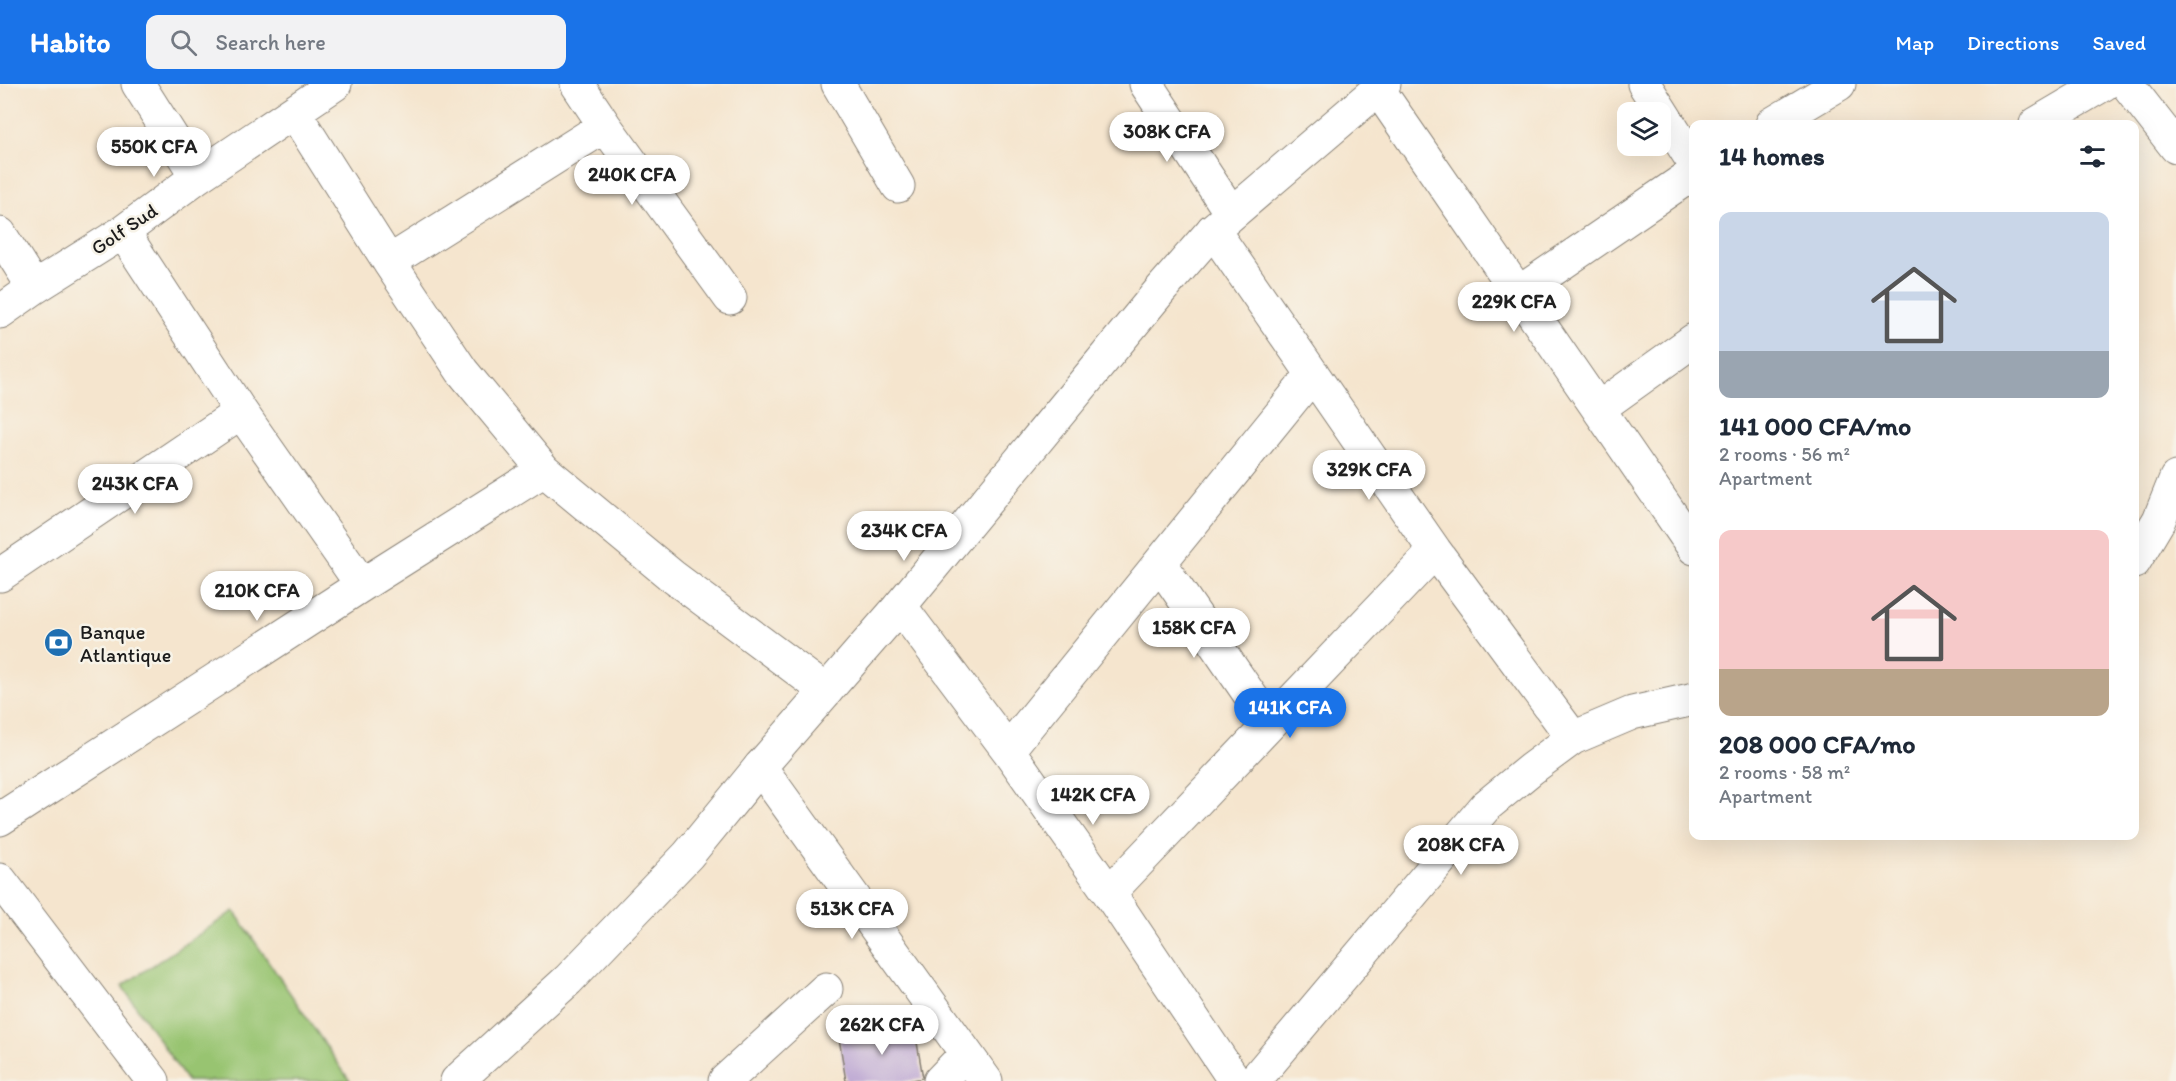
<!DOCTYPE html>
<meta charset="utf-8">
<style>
:root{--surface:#fff;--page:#f2f2f3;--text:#1f2937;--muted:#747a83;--accent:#1a73e8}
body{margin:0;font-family:Itim,sans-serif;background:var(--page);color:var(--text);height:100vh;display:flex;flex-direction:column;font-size:22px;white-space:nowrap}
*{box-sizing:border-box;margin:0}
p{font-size:20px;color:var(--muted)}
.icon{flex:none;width:33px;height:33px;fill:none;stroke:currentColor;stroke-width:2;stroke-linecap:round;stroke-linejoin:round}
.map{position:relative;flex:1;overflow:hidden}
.sheet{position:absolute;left:1689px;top:36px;width:450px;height:720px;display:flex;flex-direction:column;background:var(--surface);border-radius:12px;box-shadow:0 6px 24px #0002}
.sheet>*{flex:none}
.controls{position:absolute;left:1617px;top:18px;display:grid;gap:12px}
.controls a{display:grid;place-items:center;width:54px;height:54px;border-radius:12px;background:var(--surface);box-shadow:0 6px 24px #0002;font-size:30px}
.price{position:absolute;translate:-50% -51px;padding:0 14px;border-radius:21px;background:#fff;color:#222;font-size:20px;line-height:39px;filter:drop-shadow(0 2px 3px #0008)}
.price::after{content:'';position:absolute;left:50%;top:36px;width:18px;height:14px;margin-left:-9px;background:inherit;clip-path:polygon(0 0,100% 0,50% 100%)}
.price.on{background:var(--accent);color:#fff}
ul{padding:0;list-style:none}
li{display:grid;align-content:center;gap:12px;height:318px;padding:0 30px}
li span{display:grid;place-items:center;height:186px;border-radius:12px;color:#555}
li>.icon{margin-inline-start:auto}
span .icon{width:108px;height:108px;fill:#fffc;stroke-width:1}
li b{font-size:26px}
h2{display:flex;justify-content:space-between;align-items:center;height:72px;padding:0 30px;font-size:26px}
header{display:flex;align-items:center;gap:36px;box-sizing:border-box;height:84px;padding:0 30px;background:var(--accent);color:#fff}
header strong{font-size:28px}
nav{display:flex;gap:33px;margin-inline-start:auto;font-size:21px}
.search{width:420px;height:54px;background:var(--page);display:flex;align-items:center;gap:15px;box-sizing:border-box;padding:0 21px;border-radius:12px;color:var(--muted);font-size:22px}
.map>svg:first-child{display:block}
</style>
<header>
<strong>Habito</strong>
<div class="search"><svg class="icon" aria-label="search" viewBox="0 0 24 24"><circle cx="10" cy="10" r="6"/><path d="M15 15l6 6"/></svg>Search here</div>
<nav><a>Map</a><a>Directions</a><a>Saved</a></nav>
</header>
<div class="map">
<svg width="2176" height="997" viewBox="0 0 2176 997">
<rect width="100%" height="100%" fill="#f7f3e8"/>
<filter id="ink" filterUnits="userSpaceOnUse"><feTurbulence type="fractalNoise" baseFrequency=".0167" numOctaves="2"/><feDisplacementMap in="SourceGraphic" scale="12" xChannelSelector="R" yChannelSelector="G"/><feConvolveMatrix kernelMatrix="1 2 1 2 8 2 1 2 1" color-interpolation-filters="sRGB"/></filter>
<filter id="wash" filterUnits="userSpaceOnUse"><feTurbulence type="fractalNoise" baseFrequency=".008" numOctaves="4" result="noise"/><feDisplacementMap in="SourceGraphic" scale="24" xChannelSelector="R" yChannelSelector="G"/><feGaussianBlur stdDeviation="1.35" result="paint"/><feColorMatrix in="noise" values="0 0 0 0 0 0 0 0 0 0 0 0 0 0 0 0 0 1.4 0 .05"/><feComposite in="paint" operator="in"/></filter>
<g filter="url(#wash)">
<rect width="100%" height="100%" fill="#f5e5ce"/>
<path fill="#98c471" stroke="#5a7046" stroke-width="1.5" d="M234 827 350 997H187L122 902Z"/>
<g id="blocks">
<path fill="#b8a1d1" d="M914 941 923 994 907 997H846L839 954Z"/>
</g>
</g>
<g filter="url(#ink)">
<use href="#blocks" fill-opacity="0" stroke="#888075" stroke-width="1.5"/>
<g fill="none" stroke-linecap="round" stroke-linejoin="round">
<defs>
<path id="minor" d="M138 0 197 93
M577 0 605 42 730 214
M838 0 898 102
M1146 0 1231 129
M1644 0 1694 79
M2127 0 2176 63
M1378 5 1694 464
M294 28 389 178 462 287 544 386 672 492 826 607
M1772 40 1839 0
M2036 40 2104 0
M1213 146 1435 467 1573 654
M123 148 241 328 362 501
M0 150 34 204
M389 178 605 42
M1517 210 1694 89
M0 228 34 204 123 148 197 93 335 0
M1599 324 1694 256
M2134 478 2159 436 2176 394
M1160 480 1270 640
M0 491 241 328
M900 522 1008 666 1109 809 1235 997
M1008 666 1313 290
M760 683 986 997
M0 735 362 501 544 386
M0 796 153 997
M1109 809 1435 467
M725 997 826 905
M940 997 966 970
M1254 997 1486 722 1531 685 1573 654 1632 629 1694 615"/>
<path id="tertiary" d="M457 997 568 896 688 771 760 683 900 522 1159 208 1213 146 1384 0"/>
</defs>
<use href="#minor" stroke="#888075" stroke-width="35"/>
<use href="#tertiary" stroke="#888075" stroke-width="35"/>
<use href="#minor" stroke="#fff" stroke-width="33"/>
<use href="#tertiary" stroke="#fff" stroke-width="33"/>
</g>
</g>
<defs>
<symbol id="bank-disc" viewBox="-11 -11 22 22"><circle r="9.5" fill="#1f6fb2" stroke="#f7f3e8"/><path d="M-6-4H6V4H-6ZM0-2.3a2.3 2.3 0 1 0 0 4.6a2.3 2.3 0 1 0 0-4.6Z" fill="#fff"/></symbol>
</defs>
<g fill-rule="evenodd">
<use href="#bank-disc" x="42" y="542" width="33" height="33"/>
</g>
<g text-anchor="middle" stroke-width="5" stroke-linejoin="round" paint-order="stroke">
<g font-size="20" fill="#1c1c1c" stroke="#f7f3e8">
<text transform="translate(124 145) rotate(-34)" y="7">Golf Sud</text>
</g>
<g font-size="20" fill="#1c1c1c" stroke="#f7f3e8" text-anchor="start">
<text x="80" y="555">Banque<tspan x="80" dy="23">Atlantique</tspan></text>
</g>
</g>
</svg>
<div class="controls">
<a><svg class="icon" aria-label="layers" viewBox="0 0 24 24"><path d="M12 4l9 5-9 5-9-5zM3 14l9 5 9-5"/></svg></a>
</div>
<b class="price" style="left:1167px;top:79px">308K CFA</b>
<b class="price" style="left:154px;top:94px">550K CFA</b>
<b class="price" style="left:632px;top:122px">240K CFA</b>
<b class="price" style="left:1514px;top:249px">229K CFA</b>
<b class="price" style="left:1369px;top:417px">329K CFA</b>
<b class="price" style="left:135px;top:431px">243K CFA</b>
<b class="price" style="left:904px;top:478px">234K CFA</b>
<b class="price" style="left:257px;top:538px">210K CFA</b>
<b class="price" style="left:1194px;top:575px">158K CFA</b>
<b class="price on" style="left:1290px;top:655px">141K CFA</b>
<b class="price" style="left:1093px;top:742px">142K CFA</b>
<b class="price" style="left:1461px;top:792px">208K CFA</b>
<b class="price" style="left:852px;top:856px">513K CFA</b>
<b class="price" style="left:882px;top:972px">262K CFA</b>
<section class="sheet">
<h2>14 homes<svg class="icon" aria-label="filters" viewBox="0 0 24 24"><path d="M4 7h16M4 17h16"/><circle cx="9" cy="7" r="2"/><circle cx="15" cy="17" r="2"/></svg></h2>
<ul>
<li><span style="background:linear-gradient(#c9d6e8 75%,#9aa5b1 0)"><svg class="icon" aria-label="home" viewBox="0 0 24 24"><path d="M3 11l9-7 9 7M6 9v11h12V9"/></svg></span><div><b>141 000 CFA/mo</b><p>2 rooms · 56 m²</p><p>Apartment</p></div></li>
<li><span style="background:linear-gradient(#f6c9c9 75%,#b9a48a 0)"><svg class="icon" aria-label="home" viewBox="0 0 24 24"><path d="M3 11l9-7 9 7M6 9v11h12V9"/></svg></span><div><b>208 000 CFA/mo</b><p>2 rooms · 58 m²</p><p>Apartment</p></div></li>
</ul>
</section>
</div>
